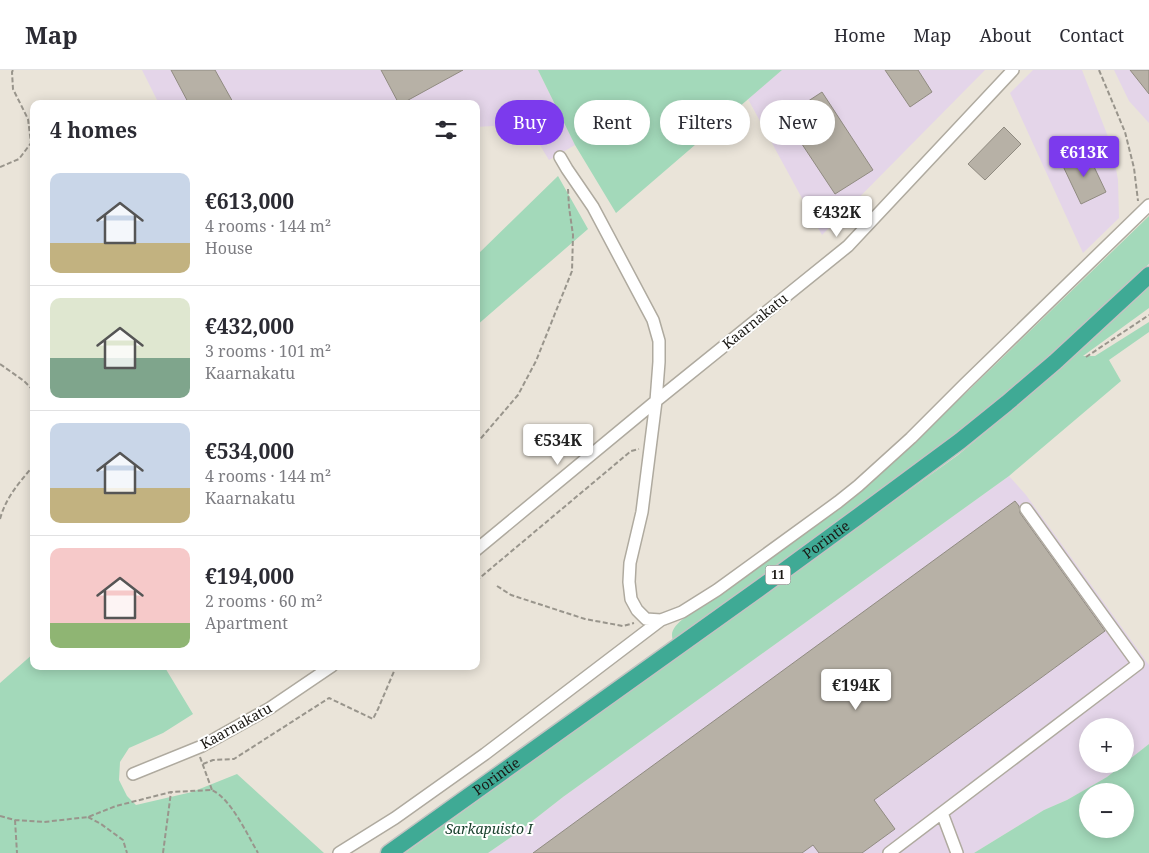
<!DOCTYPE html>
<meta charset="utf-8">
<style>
:root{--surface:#fff;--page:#f7f7f7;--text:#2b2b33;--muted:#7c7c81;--line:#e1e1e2;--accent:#7c3aed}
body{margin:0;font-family:"Noto Serif",serif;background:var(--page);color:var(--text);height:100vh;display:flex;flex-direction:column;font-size:19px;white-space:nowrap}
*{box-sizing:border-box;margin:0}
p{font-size:16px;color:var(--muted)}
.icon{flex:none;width:28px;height:28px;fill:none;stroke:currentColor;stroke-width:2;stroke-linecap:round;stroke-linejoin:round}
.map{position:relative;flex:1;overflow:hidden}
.panel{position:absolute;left:30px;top:30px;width:450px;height:570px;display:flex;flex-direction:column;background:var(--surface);border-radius:10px;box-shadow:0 2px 12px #0003}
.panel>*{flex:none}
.hud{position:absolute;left:495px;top:30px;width:475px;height:45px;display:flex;gap:10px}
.tools{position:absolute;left:1079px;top:648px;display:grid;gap:10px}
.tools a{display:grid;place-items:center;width:55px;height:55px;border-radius:50%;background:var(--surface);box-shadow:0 2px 12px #0003;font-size:25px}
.price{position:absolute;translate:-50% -42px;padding:0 11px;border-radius:5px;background:#fff;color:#222;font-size:16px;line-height:32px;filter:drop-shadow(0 1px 2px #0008)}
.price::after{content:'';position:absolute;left:50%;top:30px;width:15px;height:11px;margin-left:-8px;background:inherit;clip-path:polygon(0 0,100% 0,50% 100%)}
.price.selected{background:var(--accent);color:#fff}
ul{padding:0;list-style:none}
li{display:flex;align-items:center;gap:15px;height:125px;padding:0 20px}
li+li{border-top:1px solid var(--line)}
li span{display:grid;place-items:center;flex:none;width:140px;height:100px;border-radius:10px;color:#555}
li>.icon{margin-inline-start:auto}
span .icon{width:60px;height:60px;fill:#fffc;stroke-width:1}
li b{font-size:21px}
h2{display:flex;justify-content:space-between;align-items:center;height:60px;padding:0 20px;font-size:21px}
.pill{padding:0 18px;border-radius:22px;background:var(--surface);box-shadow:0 2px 12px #0003;font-size:18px;line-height:45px}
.pill.selected{background:var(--accent);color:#fff}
header{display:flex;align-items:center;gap:30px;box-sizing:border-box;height:70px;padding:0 25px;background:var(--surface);border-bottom:1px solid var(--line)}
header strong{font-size:24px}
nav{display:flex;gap:28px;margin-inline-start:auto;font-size:18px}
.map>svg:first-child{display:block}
</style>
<header>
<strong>Map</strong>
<nav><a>Home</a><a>Map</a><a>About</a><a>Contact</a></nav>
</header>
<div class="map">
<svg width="1149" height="783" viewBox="0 0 1149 783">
<rect width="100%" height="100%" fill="#eae4d9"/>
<path fill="#e4d5e9" d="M142 0H538L575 75 549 90 527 54 476 57V34H159Z
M782 0H985L822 165 748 29Z
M1033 0H1082L1112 77 1118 110 1119 148 1083 183 1010 23Z
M1114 0H1149V53L1129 31Z
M1009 406 1026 425 1149 595V674L1125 693V656H1088V694H1124L1107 707 1067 730 1044 740 974 783H488L517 763 563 727Z"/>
<path fill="#a3d9ba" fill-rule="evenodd" d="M538 0H782L616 143 575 75Z
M558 106 588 159 476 256V186Z
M1149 146V194L1058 279 1000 329 944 375 674 573C673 571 672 568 672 565 672 553 695 541 704 536L841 437 864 417 969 320Z
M1149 216V238L1083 286H1095L1149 252V262L1109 290 1121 311 1009 406 563 727 517 763 488 783H405L958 385C1024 331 1087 274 1149 216Z
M34 583V596H164L193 644 163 663 129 678 120 692 119 710 127 726 136 735 192 722 237 704 324 783H0V613Z
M1149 674V783H974L1044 740 1067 730 1107 707ZM1088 721H1125V759H1088Z"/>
<path fill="#b7b1a6" stroke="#908b81" d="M171 0H215L234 34H189Z
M381 0H463L401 34H399Z
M885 0H918L932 22 910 37Z
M1130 0H1149V24Z
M822 22 873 100 835 124 784 47Z
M1004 57 1021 74 985 110 968 94Z
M1087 82 1106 122 1081 134 1062 94Z
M1015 431 1019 436 1020 443 1105 561 874 730 895 759 862 783H819L813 775 802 783H533Z"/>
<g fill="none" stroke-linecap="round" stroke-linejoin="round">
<defs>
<path id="minor" d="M560 87 567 99 593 137 653 250 659 271V292L656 331 642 442 630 493 629 512 631 529 637 540 646 549 661 550 682 542 717 520 838 432 858 416 911 368 965 314 1149 135
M476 480 656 331 848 176 1013 0
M133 704 202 676 270 638 332 596
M942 743 957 783
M339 783 395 748 485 684 661 550
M889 783 1138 594 1026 439"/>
<g id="highway">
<path id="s1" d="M389 783 760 518 860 445 960 371 1007 333 1055 292 1149 205"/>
</g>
</defs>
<use href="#minor" stroke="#afaa9f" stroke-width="14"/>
<use href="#highway" stroke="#c3c3c2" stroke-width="19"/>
<path stroke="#99958c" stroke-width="2" stroke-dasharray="5 2.5" stroke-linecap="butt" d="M1099 0 1125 62 1134 98 1138 131
M0 97 19 89 31 73 28 49 13 19 12 2 13 0
M1086 287 1149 245
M0 294 24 311 34 321
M476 374 518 325 536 291 572 201 573 165 569 137 568 119
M0 449C6 427 19 413 34 395
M476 511 631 381 639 379
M497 516 511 525 585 549 623 556 634 553
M200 687 212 720
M203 694 213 690 234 689 329 628 373 649 378 639 395 599 397 596
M0 746 15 750 44 752 88 747 116 736 171 722 212 720C231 729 247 764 258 783
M88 747 101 754 123 770 127 783
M15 750 17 783
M163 783 171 722"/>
<use href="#minor" stroke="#fff" stroke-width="11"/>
<use href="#highway" stroke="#3faa95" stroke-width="16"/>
</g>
<g text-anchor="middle" stroke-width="4" stroke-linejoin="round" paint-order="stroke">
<rect fill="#fff" stroke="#5f5d5a" stroke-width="1" x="765.5" y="495.5" width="25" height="19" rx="4"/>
<g font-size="12" font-weight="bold" fill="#1a1814">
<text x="778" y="509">11</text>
</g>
<g font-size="14" fill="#1a1814" stroke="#fff">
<text transform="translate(755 251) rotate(-39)" y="5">Kaarnakatu</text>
<text dy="5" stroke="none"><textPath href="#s1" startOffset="538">Porintie</textPath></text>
<text transform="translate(236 656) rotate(-29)" y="5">Kaarnakatu</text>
<text dy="5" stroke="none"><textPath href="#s1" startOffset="132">Porintie</textPath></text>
</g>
<g font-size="14" font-style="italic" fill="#1b432f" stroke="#fff">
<text x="489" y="764">Sarkapuisto I</text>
</g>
</g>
</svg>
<div class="tools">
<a>+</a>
<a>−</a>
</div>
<b class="price selected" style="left:1084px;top:108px">€613K</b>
<b class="price" style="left:837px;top:168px">€432K</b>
<b class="price" style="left:558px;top:396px">€534K</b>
<b class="price" style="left:856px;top:641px">€194K</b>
<div class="hud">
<a class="pill selected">Buy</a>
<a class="pill">Rent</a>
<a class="pill">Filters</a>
<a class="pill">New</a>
</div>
<section class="panel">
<h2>4 homes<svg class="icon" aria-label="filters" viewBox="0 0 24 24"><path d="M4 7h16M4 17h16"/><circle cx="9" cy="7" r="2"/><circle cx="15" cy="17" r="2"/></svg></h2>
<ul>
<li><span style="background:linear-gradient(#c9d6e8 70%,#c2b280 0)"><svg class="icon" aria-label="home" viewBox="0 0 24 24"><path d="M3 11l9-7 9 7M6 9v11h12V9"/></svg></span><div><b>€613,000</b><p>4 rooms · 144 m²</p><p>House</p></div></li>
<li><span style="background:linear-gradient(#dfe7d0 60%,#7fa58c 0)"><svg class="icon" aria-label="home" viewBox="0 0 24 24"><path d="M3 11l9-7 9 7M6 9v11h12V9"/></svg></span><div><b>€432,000</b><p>3 rooms · 101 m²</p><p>Kaarnakatu</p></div></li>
<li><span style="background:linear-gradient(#c9d6e8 65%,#c2b280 0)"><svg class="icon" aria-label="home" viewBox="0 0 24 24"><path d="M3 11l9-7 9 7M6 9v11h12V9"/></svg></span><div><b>€534,000</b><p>4 rooms · 144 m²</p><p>Kaarnakatu</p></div></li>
<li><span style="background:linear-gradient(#f6c9c9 75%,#8fb573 0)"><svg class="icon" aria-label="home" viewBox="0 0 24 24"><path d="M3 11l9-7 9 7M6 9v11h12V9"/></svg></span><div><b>€194,000</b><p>2 rooms · 60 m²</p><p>Apartment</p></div></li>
</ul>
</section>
</div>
